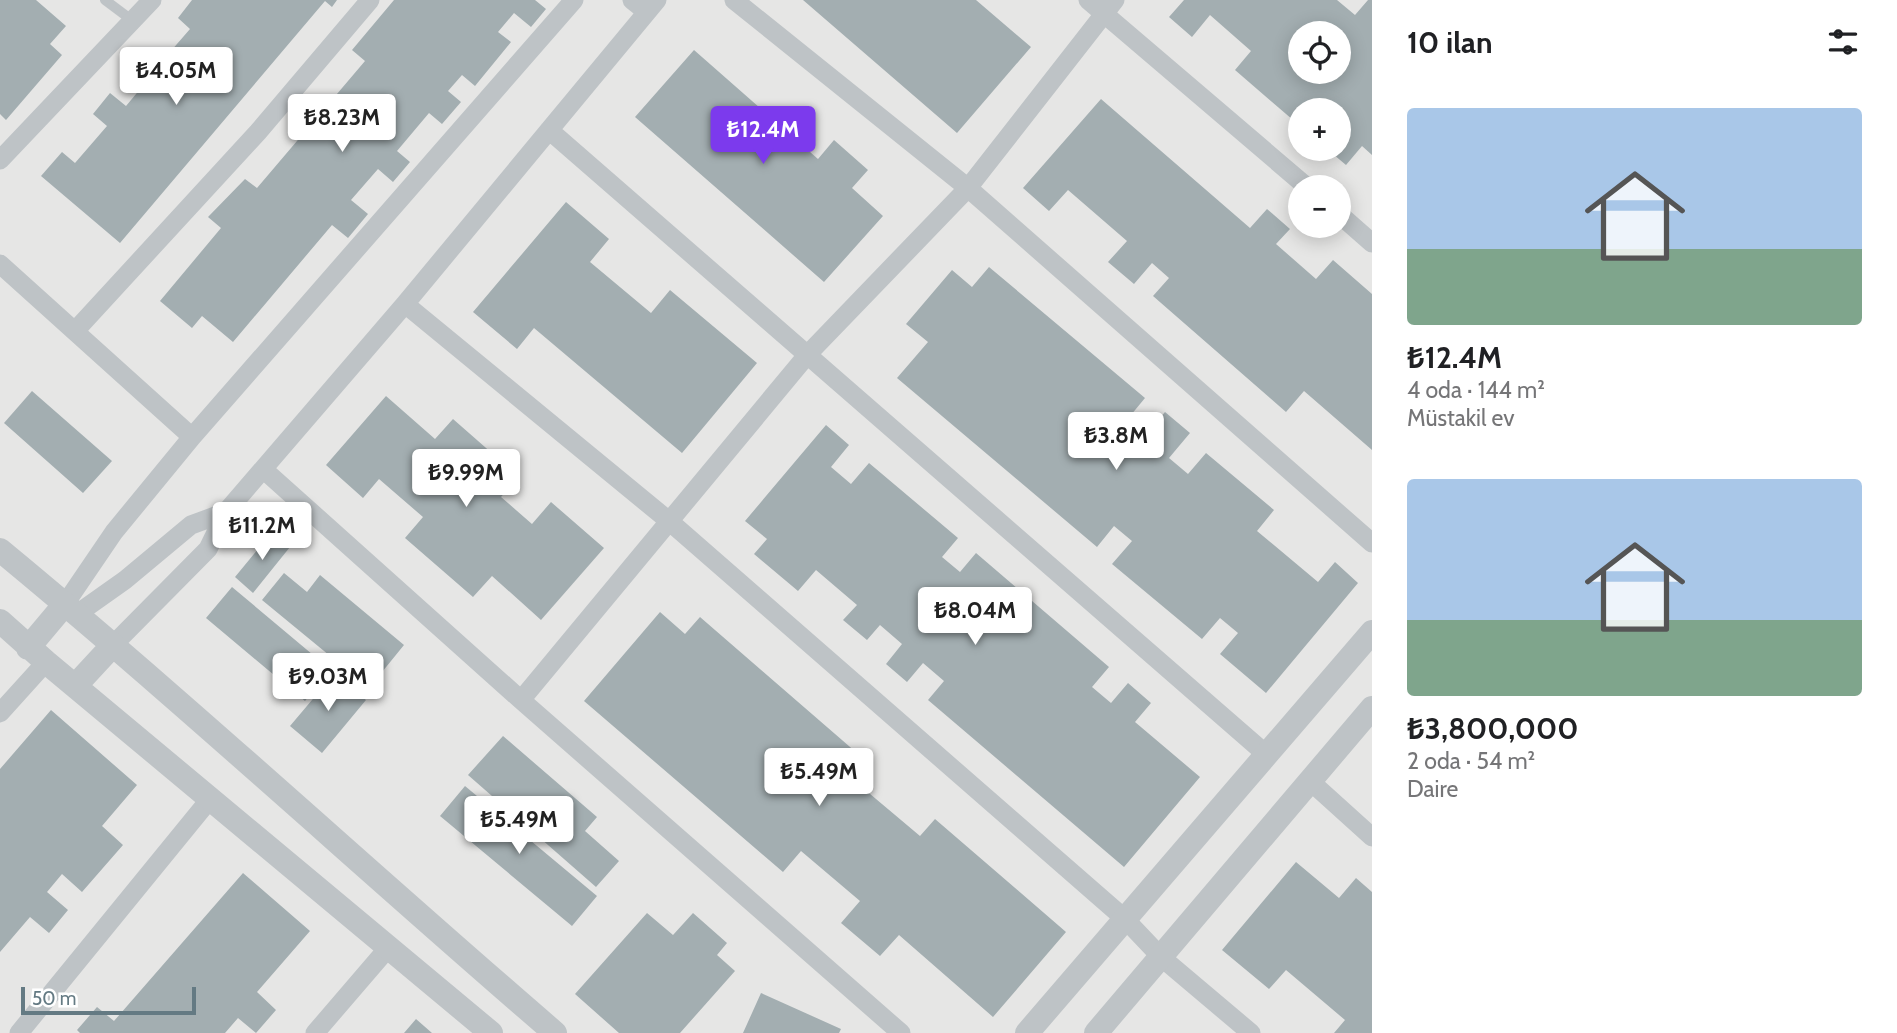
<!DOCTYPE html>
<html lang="tr">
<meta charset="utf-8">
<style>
:root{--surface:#fff;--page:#f6f6f6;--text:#202124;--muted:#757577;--accent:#7c3aed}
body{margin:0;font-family:Cabin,sans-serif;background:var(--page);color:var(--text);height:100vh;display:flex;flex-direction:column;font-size:26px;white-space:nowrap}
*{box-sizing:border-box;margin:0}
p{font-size:23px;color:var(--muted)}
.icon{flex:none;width:38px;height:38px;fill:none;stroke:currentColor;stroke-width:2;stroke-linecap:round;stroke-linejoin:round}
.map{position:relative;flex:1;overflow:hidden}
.drawer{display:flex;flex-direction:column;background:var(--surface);width:525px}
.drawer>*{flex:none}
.controls{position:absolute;left:1288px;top:21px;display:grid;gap:14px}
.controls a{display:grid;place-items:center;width:63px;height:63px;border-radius:50%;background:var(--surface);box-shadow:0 4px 18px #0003;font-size:35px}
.scale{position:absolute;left:21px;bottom:18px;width:175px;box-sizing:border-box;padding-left:7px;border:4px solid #647a83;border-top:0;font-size:19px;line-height:24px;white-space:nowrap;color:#647a83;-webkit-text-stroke:5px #fff;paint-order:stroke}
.price{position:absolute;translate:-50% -60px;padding:0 16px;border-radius:7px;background:#fff;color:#222;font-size:23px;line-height:46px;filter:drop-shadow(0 2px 4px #0008)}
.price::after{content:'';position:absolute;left:50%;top:42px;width:21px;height:16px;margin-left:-10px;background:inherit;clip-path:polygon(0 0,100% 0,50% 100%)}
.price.selected{background:var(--accent);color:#fff}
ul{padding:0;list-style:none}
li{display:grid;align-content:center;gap:14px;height:371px;padding:0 35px}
li span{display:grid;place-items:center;height:217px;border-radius:7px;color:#555}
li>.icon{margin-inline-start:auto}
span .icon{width:126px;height:126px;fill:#fffc;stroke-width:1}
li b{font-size:30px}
h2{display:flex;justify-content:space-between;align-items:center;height:84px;padding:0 35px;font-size:30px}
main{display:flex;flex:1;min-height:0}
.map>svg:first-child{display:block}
</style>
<main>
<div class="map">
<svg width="1372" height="1033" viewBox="0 0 1372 1033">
<rect width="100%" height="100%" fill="#f5f5f2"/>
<path fill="#e6e6e5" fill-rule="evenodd" d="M0 0H1372V1033H0ZM1300 33H1339V72H1300ZM1300 110H1339V149H1300ZM1300 187H1339V226H1300Z"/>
<path fill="#a3aeb1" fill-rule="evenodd" d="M0 0H36L66 26 50 44 62 55 6 120 0 114Z
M192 0H337L332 7 325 1 120 243 41 176 62 152 75 163 107 126 93 114 110 93 126 106 141 88 124 75 142 55 157 67 190 29 178 18Z
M394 0H535L546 9 531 27 514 13 498 32 511 42 475 86 462 75 448 91 461 102 442 124 429 113 397 151 410 162 393 182 378 169 351 200 368 214 348 238 332 225 233 342 202 316 192 328 160 301 221 228 208 217 245 179 257 188 365 61 352 50Z
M803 0H976L1031 47 957 133Z
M1184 0H1337L1355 15 1368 0H1372V155L1362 146 1346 165 1327 149H1339V110H1300V126L1235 70 1251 51 1210 15 1192 37 1169 17ZM1300 33H1339V72H1300Z
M694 50 818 159 834 140 868 170 852 188 883 216 824 282 635 117Z
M1101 99 1250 228 1267 209 1290 229 1276 244 1316 279 1333 260 1372 294V450L1304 391 1286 412 1153 296 1169 278 1152 263 1134 284 1108 262 1127 241 1068 190 1049 211 1023 188Z
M566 202 609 239 590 262 651 313 670 290 757 363 682 453 534 328 517 349 473 312Z
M989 267 1145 398 1126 421 1145 436 1165 412 1190 433 1169 458 1188 474 1206 453 1274 510 1257 531 1318 582 1335 562 1358 583 1266 693 1220 654 1238 633 1220 618 1202 639 1112 564 1132 541 1114 526 1097 547 897 378 928 342 906 324 952 270 972 287Z
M32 391 112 461 83 493 4 423Z
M386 396 435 439 453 419 519 477 501 497 532 524 551 502 604 548 541 620 492 576 473 597 405 538 423 517 379 479 363 498 326 465Z
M826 425 849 445 831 467 851 484 869 463 958 538 942 557 960 572 976 553 1109 667 1092 687 1111 703 1128 683 1151 703 1135 722 1200 777 1124 867 928 700 944 681 923 663 907 682 886 664 902 644 880 625 867 640 843 620 857 605 816 570 798 591 754 554 767 539 745 521Z
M272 532 290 547 253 593 235 577Z
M284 573 307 592 320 575 404 645 369 688 262 600Z
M232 587 331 670 305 701 206 618Z
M660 612 685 634 700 617 872 766 857 783 920 836 935 819 1066 932 993 1017 899 935 880 956 841 923 860 901 801 851 783 872 584 701Z
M334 674 366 700 322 753 290 726Z
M51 710 137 785 102 826 123 845 82 892 62 874 47 892 68 910 49 933 30 917 0 952V769Z
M503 736 597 817 585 831 619 861 596 887 468 775Z
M465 786 597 896 572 926 440 816Z
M1296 862 1339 898 1356 878 1372 892V1033H1334L1345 1020 1286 970 1269 989 1222 950Z
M243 873 310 931 257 992 276 1010 256 1033 238 1018 225 1033H80L77 1030 97 1007 114 1021Z
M647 913 673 935 693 913 727 943 717 955 735 971 680 1033H619L575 994Z
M761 993 841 1029 839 1033H743Z
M416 1019 432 1033H404Z"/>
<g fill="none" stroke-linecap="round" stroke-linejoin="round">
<path stroke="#bec3c6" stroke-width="10" d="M105 0 133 21"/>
<path stroke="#bec3c6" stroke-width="19" d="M632 0 647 12
M734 0 968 188 1372 543
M1088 0 1307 187
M549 130 1267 755
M0 160 152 0
M1339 214 1372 243
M0 264 192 437
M405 304 669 521 1125 919 1161 957 1251 1033
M75 331 258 132 370 0
M263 469 521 700 901 1033
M226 512 405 304 657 0
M65 604 114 532 192 437 574 0
M77 614 125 580 191 525 226 512 208 549 113 645
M521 700 808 354 968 188 1115 0
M0 713 46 662
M1310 781 1372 837
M19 1033 210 799
M315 1033 388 948"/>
<path stroke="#bec3c6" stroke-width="24" d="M0 550C189 706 369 873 555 1033
M0 621 46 662 491 1033
M28 648 65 604
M76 685 113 645
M1027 1033 1372 632
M1096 1033 1372 708"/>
</g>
</svg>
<div class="controls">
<a><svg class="icon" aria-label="locate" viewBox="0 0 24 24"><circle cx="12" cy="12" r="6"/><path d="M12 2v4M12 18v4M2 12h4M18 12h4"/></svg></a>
<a>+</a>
<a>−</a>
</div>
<div class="scale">50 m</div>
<b class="price" style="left:176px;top:107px">₺4.05M</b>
<b class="price" style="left:342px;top:154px">₺8.23M</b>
<b class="price selected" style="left:763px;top:166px">₺12.4M</b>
<b class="price" style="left:1116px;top:472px">₺3.8M</b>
<b class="price" style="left:466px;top:509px">₺9.99M</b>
<b class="price" style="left:262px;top:562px">₺11.2M</b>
<b class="price" style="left:975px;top:647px">₺8.04M</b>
<b class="price" style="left:328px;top:713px">₺9.03M</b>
<b class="price" style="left:819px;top:808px">₺5.49M</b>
<b class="price" style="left:519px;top:856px">₺5.49M</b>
</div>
<section class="drawer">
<h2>10 ilan<svg class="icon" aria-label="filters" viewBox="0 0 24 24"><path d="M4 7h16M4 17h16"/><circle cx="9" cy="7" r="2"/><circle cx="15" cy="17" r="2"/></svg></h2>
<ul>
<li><span style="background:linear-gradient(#a9c7e8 65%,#7fa58c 0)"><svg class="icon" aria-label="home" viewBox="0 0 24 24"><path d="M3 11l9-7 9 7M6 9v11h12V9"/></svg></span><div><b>₺12.4M</b><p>4 oda · 144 m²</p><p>Müstakil ev</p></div></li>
<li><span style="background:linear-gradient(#a9c7e8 65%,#7fa58c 0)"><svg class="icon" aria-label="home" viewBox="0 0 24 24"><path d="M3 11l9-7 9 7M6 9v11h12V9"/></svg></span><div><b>₺3,800,000</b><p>2 oda · 54 m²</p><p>Daire</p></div></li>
</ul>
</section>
</main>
